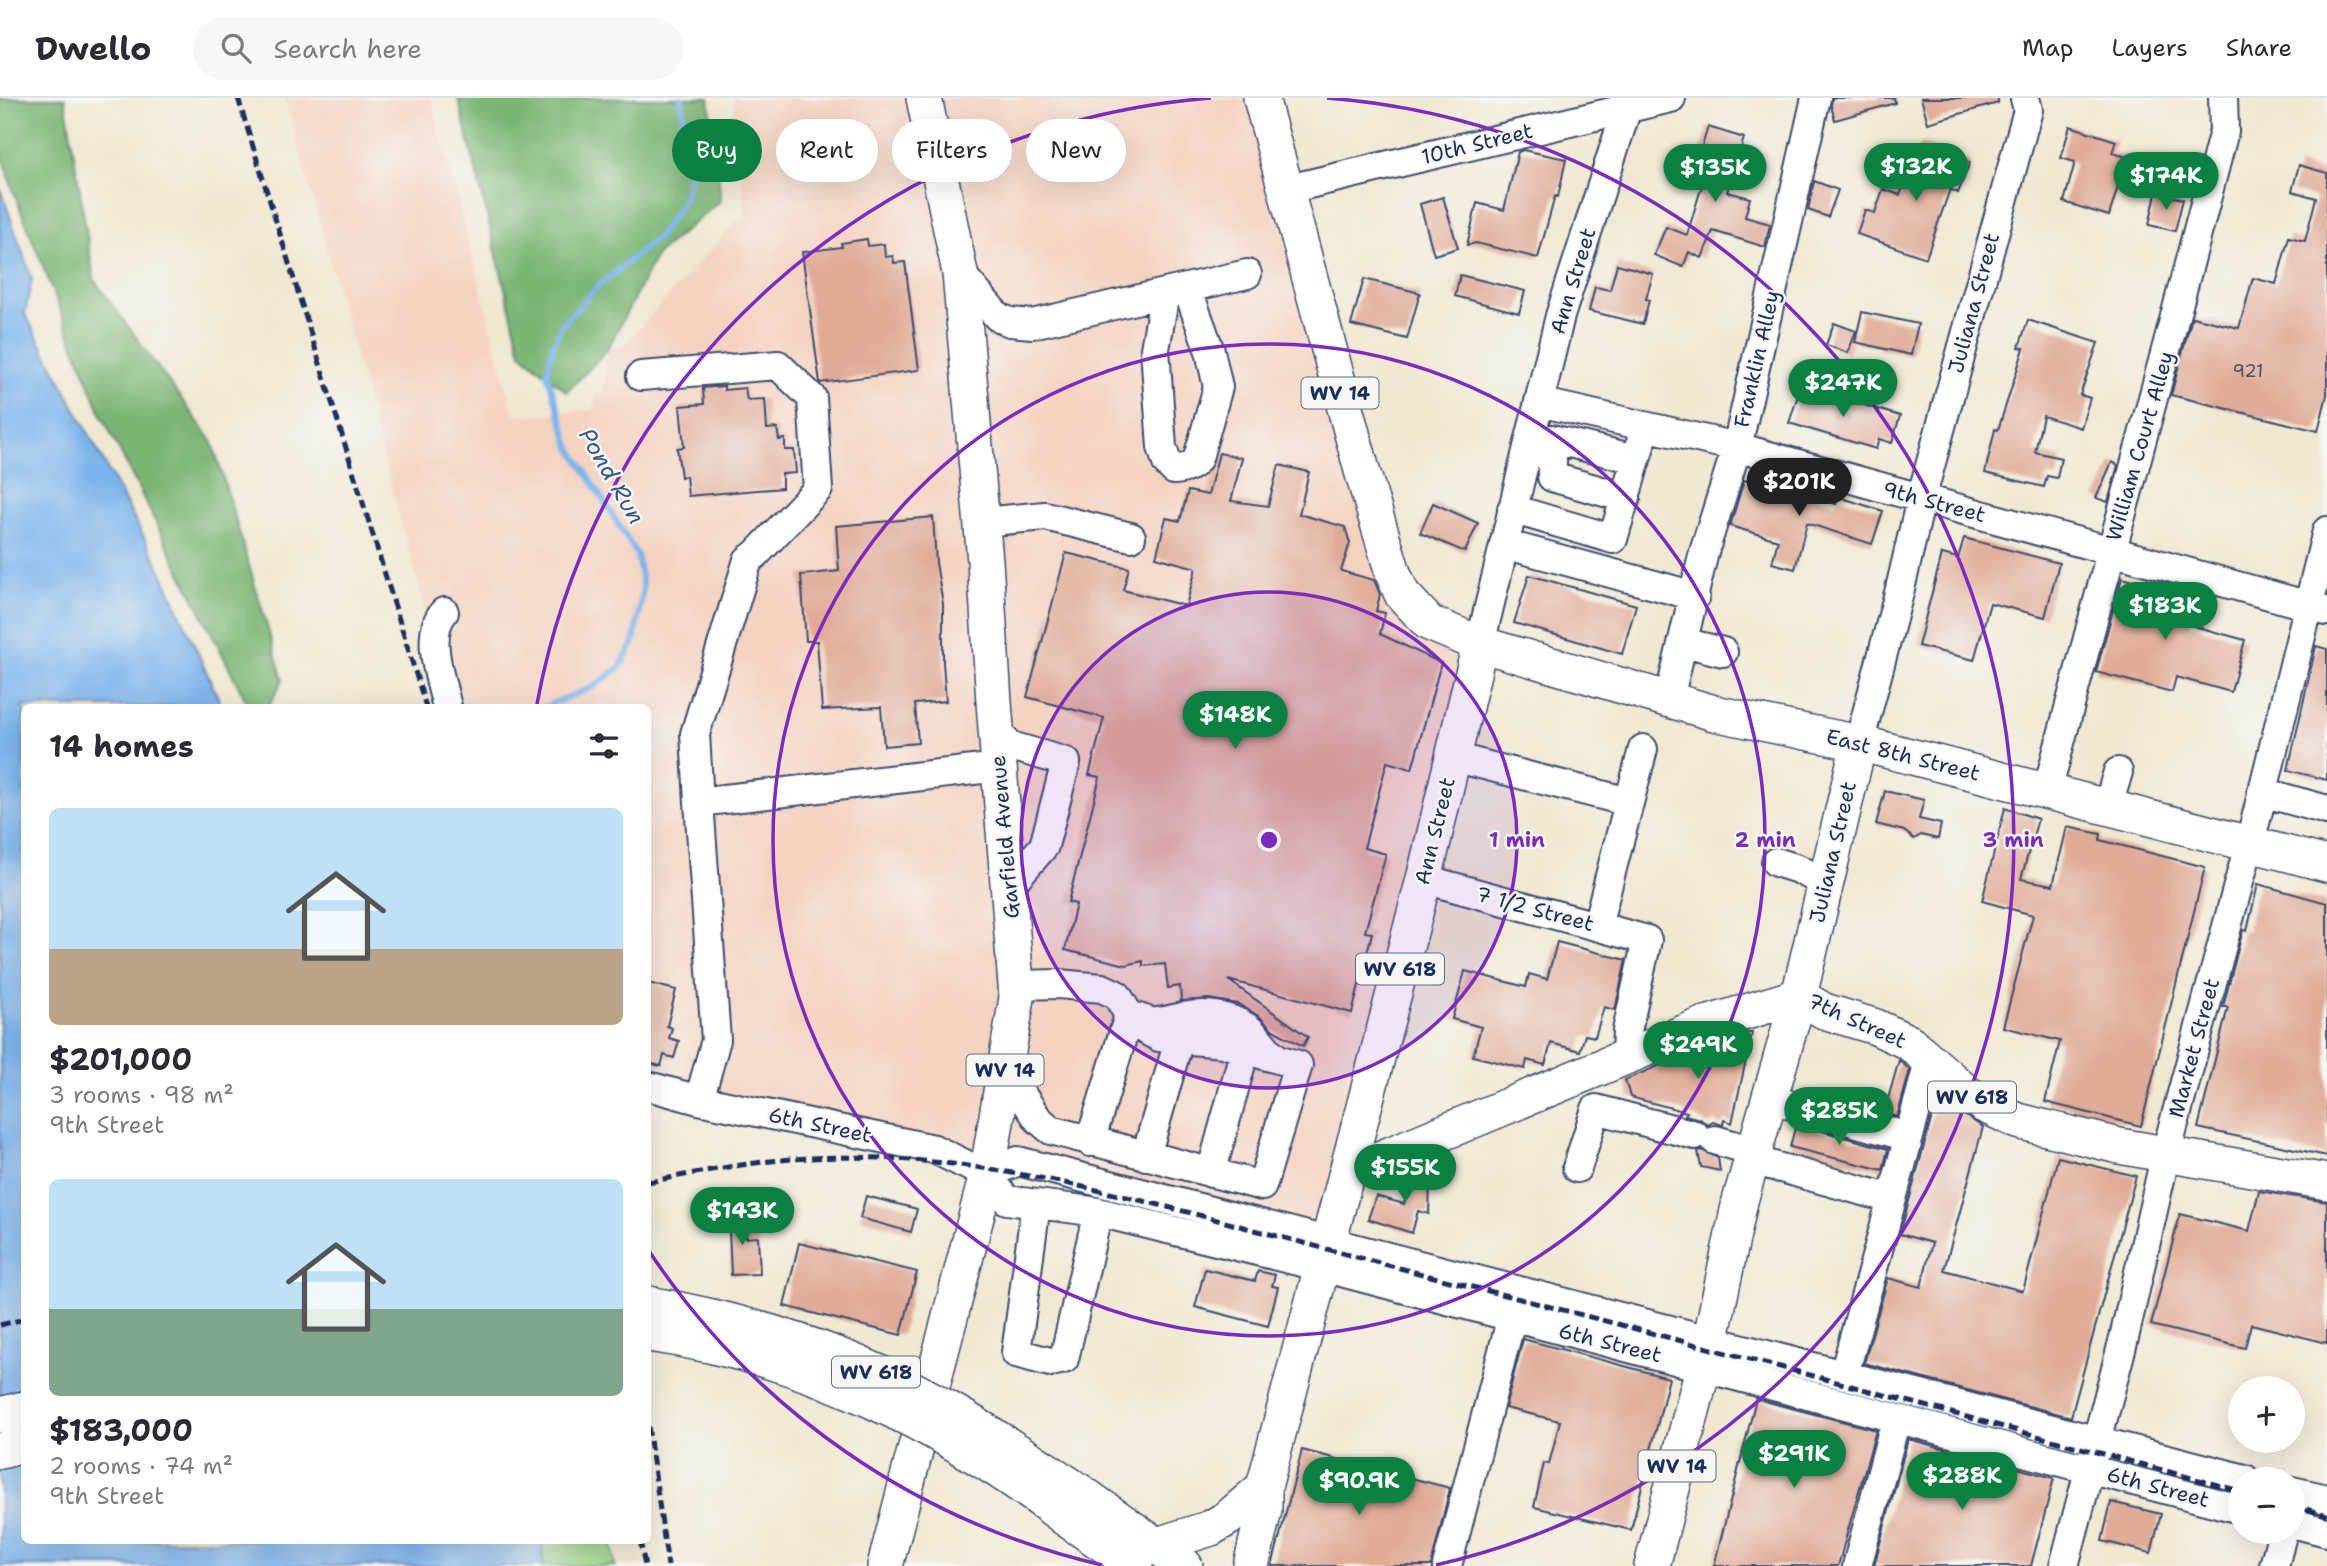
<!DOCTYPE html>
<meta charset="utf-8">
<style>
:root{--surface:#fff;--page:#f7f7f7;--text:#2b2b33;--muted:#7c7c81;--line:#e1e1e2;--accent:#0b8043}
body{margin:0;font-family:"Shantell Sans",sans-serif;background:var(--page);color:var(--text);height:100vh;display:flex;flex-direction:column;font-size:26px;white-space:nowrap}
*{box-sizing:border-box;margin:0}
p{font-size:23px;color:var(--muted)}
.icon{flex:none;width:38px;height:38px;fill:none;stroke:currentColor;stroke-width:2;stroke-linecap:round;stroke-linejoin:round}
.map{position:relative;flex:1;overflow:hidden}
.drawer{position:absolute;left:21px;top:606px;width:630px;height:840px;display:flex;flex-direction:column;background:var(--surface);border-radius:10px;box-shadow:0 7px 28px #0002}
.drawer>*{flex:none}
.banner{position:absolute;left:672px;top:21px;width:665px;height:63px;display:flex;gap:14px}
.fabs{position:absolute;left:2228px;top:1278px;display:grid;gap:14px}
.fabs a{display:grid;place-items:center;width:77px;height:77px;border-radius:50%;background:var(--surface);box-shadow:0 7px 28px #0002;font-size:35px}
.price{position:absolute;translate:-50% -60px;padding:0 16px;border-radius:24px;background:var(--accent);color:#fff;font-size:23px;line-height:46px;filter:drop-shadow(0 2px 4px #0008)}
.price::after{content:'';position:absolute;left:50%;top:42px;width:21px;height:16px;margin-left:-10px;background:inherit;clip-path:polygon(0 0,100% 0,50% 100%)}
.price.selected{background:#222;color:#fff}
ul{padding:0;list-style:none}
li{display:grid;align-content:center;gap:14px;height:371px;padding:0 28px}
li span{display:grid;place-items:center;height:217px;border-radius:10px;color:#555}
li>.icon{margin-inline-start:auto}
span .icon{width:126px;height:126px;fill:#fffc;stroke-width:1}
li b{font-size:30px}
h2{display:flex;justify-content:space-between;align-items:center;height:84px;padding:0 28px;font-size:30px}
.tag{padding:0 24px;border-radius:32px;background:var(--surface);box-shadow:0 7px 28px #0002;font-size:24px;line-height:63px}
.tag.selected{background:var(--accent);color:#fff}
header{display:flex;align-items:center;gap:42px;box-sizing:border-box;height:98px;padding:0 35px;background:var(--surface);border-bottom:2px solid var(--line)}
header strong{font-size:33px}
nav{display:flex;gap:38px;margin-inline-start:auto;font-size:24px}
.search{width:490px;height:63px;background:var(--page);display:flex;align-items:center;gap:18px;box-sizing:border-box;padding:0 24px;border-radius:38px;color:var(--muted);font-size:26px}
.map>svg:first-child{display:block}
</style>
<header>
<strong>Dwello</strong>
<div class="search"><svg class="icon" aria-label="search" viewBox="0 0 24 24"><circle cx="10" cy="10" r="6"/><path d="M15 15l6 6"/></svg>Search here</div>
<nav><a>Map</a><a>Layers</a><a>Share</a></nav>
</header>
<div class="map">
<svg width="2327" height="1468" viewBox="0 0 2327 1468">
<rect width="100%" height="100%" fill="#f6f6f2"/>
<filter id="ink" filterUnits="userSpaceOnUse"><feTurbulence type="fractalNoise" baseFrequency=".0143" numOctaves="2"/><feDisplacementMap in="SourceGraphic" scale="14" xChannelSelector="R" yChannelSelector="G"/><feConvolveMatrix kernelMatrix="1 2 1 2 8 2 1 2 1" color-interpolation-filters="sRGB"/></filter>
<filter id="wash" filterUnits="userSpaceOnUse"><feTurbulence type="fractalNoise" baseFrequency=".00686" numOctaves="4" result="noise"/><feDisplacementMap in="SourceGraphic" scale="28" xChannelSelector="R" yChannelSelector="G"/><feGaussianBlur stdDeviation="1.57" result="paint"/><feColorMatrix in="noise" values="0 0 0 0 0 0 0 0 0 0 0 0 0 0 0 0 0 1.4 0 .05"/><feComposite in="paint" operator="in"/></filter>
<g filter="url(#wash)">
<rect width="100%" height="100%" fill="#f0e8d1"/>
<path fill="#f5d3c1" d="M285 0H431L514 317 594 312 596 298 603 296 607 252 622 249 737 123 746 121 733 0H1261L1393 475 1480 546 1329 1142 1018 1063 987 1077 648 988V609H447L434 544Z"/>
<path fill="#9bd588" stroke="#5b8273" stroke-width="2" d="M543 1442H611L615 1468H544L542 1455Z"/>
<path fill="#7cb674" stroke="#4c7269" stroke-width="2" d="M0 0H65L94 182 212 343 283 582 268 609H249L102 318 14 95 0 53Z
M458 0H709L721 102 657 156 607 252 567 294 521 255Z"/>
<path fill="#7db4ec" stroke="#4c72a5" stroke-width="2" d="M0 90 32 181 25 216 157 464 219 602 218 609H24V1442H543L542 1455 544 1468H0Z"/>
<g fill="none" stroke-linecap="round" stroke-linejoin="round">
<path stroke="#7db4ec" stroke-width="6" d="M544 609 593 589 619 570 634 544 643 490 637 457 570 348 547 275 553 247 562 227 594 192 659 138 684 101 691 73 681 0"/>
</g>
<g id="blocks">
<path fill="#e0ab97" d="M1832 0H1894L1895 5 1835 22 1831 8Z
M1921 0H1998V5L1928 25Z
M2070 28 2116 43 2112 55 2127 59 2109 118 2064 104 2075 64 2061 60Z
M1708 29 1744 40 1727 94 1750 100 1745 119 1770 126 1765 149 1713 133 1702 160 1689 154 1683 169 1654 157 1666 129 1687 137 1706 74 1695 70Z
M1920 45 1970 64 1958 95 1950 91 1926 160 1857 136 1865 112 1875 115 1883 91 1900 97Z
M1523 52 1566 61 1558 99 1555 98 1538 160 1476 145 1467 147 1477 105 1504 112 1518 54Z
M2299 67 2327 75V297L2318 333 2171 297 2192 219 2239 230 2253 180 2276 186 2289 139 2305 143 2316 100 2292 93Z
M1814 83 1838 92 1828 119 1808 112Z
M2156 95 2183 101 2175 133 2149 127Z
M1443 99 1458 150 1434 157 1420 106Z
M867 141 868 148 884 146 885 159 893 158 894 165 905 164 919 272 820 285 802 154 842 149 841 145Z
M1617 166 1653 176 1646 201 1649 202 1643 226 1589 213 1595 189 1610 192Z
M1460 177 1525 193 1519 215 1455 198Z
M1364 181 1420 195 1407 241 1351 227Z
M1862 214 1918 226 1911 257 1855 244Z
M2028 222 2098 245 2080 297 2090 300 2081 330 2043 318 2035 354 2061 360 2057 380 2047 378 2044 389 1985 375 1995 331 1998 332 2024 250 2019 249Z
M1834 225 1856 233 1848 255 1826 247Z
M724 288V292L745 290 747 302 765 301 767 331 777 330 779 342 785 341V352H794L796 375 782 376V390L688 398 686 378 681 379 677 350 684 349 680 308 704 306 703 290Z
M1801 288 1900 318 1892 345 1879 341 1876 351 1789 325Z
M1219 355 1242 360 1231 403 1268 408 1279 367 1309 374 1299 416 1345 429 1350 445 1341 473 1374 482 1380 496 1376 513 1385 515 1380 536 1441 565 1412 671 1387 664 1364 750 1386 756 1365 834 1372 835 1352 915 1228 882 1308 939 1303 948 1273 932 1260 919 1238 906 1209 901 1181 903 1180 888 1168 890 1165 866 1143 868V863L1126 867 1065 852 1076 806 1068 804 1100 679 1089 677 1104 620 1027 599 1066 455 1129 470 1123 492 1186 508 1196 470 1156 459 1166 420 1180 423 1188 393 1208 397Z
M2112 364 2118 367 2108 404 2096 400Z
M1744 382 1768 390 1769 386 1799 394 1836 406 1839 399 1883 413 1872 446 1807 425 1795 471 1772 465 1778 442 1730 428Z
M1433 405 1478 425 1465 454 1420 435Z
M933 419 936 465 943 506V565L946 603 915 606 918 645 884 648 881 609 822 612 817 543H806L801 477 839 473 836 428Z
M1964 440 2059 465 2045 519 1990 505 1974 562 1918 548 1942 456 1958 460Z
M1529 477 1636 507 1622 556 1514 525Z
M2122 480 2197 500 2190 527 2245 542 2231 594 2176 579 2172 594 2096 574Z
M2316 548 2327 551V682L2288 672Z
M1885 693 1924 702 1919 721 1941 726 1938 741 1921 737 1914 741 1904 733 1876 726Z
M2005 710 2038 721 2021 781 2053 787 2067 729 2101 736 2100 742 2205 769 2141 1028 2045 1004 2060 943 2003 929 2033 817 1982 803Z
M2258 786 2327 805V1058L2198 1030 2228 909H2223L2243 832 2247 833Z
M1557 844 1626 862 1615 912 1604 909 1595 939 1585 937 1580 953 1551 945 1545 967 1527 962 1525 971 1473 958 1481 929 1452 921 1465 873 1526 889 1529 876 1547 881Z
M648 885 676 892 667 928 672 930 669 940 679 943 674 960 664 957 661 968 648 965Z
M1745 935H1752L1732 1025 1724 1022 1723 1027 1713 1024 1708 1027 1700 1021 1685 1017 1687 1014 1630 999 1625 982 1710 946Z
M1899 962 1910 972 1897 1019 1884 1015Z
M1938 996 1956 1012 1983 1029 1944 1172 2023 1193 2058 1059 2136 1078 2071 1319 1864 1265 1888 1180 1921 1189 1932 1145 1900 1136Z
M1796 1026 1888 1051 1883 1072 1790 1049Z
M1702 1052 1718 1060 1720 1073 1701 1069 1698 1053Z
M1416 1068 1430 1073 1427 1084 1430 1085 1429 1116 1418 1113 1412 1135 1368 1121 1376 1098 1404 1106Z
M2259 1093 2327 1104V1245L2251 1226 2245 1250 2151 1227 2180 1116 2249 1133Z
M866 1098 917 1111 911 1134 860 1120Z
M728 1110 745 1115 746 1140 758 1139 760 1176 731 1177Z
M799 1145 917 1174 901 1237 784 1208Z
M1205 1171 1255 1183 1258 1173 1275 1177 1272 1188 1278 1189 1268 1228 1195 1209Z
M1523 1241 1669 1280 1631 1432 1534 1409 1544 1365 1549 1366 1560 1323 1505 1310Z
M1756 1301 1876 1332 1838 1468H1714Z
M1908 1341 2054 1380 2031 1468H1874Z
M1302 1352 1450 1390 1431 1468H1272Z
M2111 1404 2161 1416 2151 1455 2102 1443Z"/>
</g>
</g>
<g filter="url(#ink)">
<use href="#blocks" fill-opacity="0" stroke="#3b4b6f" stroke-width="2"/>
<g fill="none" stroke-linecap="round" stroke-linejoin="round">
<defs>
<path id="minor" d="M1284 92 1671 0
M960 175 998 219 1010 224 1032 226 1247 176
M1165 195 1155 251 1162 349 1167 365 1174 372C1184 371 1193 369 1198 360L1218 289 1210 253 1187 190
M641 278 778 267 812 300 818 391 756 456 748 462 695 636 699 704
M1539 304 1737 349 2327 513
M1626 400 1552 379V341L1636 361
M1512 411 1613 441 1645 330
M982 424 1045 418 1131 439
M1504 446 1695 498
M444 514C424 536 441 582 447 609
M1683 544 1723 554
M1480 546 1560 218 1627 10 1625 0
M1669 601 1704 454 1737 349 1816 0
M996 633 1011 648 1066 664 1044 748 1016 780 1009 794
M1859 645 1900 491 1921 401 2028 12 2025 0
M1453 659 1629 704
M2047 694C2105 473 2167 254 2224 33L2223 0
M2262 694 2327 712
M2107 711 2118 674
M1776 764 1798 771 1826 785
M1424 781 1647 842 1627 933 1626 959
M1597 828 1643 651
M1135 919C1140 920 1146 923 1151 924 1162 925 1172 921 1183 919 1204 915 1228 917 1246 929 1259 937 1264 952 1277 960
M1005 972 1038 1021 1051 1032 1262 1088 1298 967 1223 945 1159 939 1140 929 1129 917 1117 897 1102 890 1059 886 1017 887
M648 988 699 1002 934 1051 987 1077 1007 1102 1098 1114 1322 1169 2240 1411
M1769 1001 1909 1039
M699 1002 716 942 699 704 999 669
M1715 1042 1754 1053
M1090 1044 1129 917
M1146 1058 1179 942
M1752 1062 1892 1101
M1577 1070 1596 1011 1695 1037
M1211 1075 1245 951
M987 1077 1018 1063 2245 1381
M1036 1106 1016 1255 1050 1264 1064 1261 1098 1114
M1844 1277 1930 961
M2292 1393 2327 1401
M2292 1425 2327 1434
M1447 1468 1516 1203
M1857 1468 1896 1321
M2064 1468 2124 1240 2166 1055 2256 721 2327 433
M2274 1468 2283 1433"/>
<path id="major" d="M1261 0 1363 376 1393 475 1402 496 1429 525 1480 546 1714 615 1859 645 2327 766
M1348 1074 1703 927 1799 898 1824 913 1876 929 1910 945 1968 996 1984 1007 2018 1023 2119 1048 2327 1084
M0 1317 24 1311
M0 1353 24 1347
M1082 1395 1185 1468
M1065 1420 1135 1468
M1157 1447 1211 1430 1228 1420 1264 1389
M885 1468 987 1077 1017 900 994 604 985 463 960 175 924 0
M1251 1468 1264 1412V1389L1424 781 1480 546
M1652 1468 1712 1235 1740 1103 1799 898 1859 645"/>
</defs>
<use href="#minor" stroke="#3b4b6f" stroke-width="32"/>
<use href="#major" stroke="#3b4b6f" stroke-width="38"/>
<use href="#minor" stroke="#fff" stroke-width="28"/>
<use href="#major" stroke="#fff" stroke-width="35"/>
<path stroke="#1b2f5e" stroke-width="5" stroke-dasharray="10 5" stroke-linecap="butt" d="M238 0 426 609
M648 1084C701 1074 756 1062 810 1060 940 1054 1066 1083 1191 1115 1281 1139 1371 1163 1461 1186 1722 1252 1981 1323 2240 1393
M0 1227 24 1221
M648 1328 668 1468
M2292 1407 2327 1417
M640 1442 645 1468"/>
<defs>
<path id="major-bridge" d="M648 1206C716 1218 782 1235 847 1261 930 1294 1007 1346 1082 1395
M648 1236C800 1257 943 1326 1065 1420"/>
</defs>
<use href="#major-bridge" stroke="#3b4b6f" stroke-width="38" stroke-linecap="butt"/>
<use href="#major-bridge" stroke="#fff" stroke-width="35"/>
</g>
</g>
<circle cx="1269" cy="742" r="248" fill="#7b2cbf" fill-opacity=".12"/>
<g fill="none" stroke="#7b2cbf" stroke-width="3.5">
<circle cx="1269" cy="742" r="248"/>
<circle cx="1269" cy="742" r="496"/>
<path d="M1102 1467A744 744 0 0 1 649 1153M537 606A744 744 0 0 1 1211 0M1327 0A744 744 0 0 1 1436 1467"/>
</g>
<g text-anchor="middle" stroke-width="5" stroke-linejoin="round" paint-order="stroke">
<g font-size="18" fill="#4c4e6c">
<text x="2248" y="279">921</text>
</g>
<g fill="#f6f6f2" stroke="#5d6b8a" stroke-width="2">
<rect x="1301.5" y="279.5" width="77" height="31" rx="5"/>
<rect x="1356" y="855.5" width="88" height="31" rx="5"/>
<rect x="966.5" y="956.5" width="77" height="31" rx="5"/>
<rect x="1928" y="983.5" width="88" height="31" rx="5"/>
<rect x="832" y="1258.5" width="88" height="31" rx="5"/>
<rect x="1638.5" y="1352.5" width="77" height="31" rx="5"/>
</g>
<g font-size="19" font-weight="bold" fill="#1b2f5e">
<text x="1340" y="302">WV 14</text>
<text x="1400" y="878">WV 618</text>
<text x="1005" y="979">WV 14</text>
<text x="1972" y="1006">WV 618</text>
<text x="876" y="1281">WV 618</text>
<text x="1677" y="1375">WV 14</text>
</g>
<g font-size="21" fill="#1b2f5e" stroke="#f6f6f2">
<text transform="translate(1477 46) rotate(-14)" y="7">10th Street</text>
<text transform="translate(1573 183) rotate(-73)" y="7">Ann Street</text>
<text transform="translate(1974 205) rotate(-75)" y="7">Juliana Street</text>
<text transform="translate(1757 261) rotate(-77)" y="7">Franklin Alley</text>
<text transform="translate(2140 348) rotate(-74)" y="7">William Court Alley</text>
<text transform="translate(1934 404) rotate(15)" y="7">9th Street</text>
<text transform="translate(1903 657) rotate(14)" y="7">East 8th Street</text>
<text transform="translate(1435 733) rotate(-76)" y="7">Ann Street</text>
<text transform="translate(1005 739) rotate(-95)" y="7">Garfield Avenue</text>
<text transform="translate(1833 754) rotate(-77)" y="7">Juliana Street</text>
<text transform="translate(1535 811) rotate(15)" y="7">7 1/2 Street</text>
<text transform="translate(1857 923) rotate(24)" y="7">7th Street</text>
<text transform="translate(2194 950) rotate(-75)" y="7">Market Street</text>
<text transform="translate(820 1027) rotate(12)" y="7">6th Street</text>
<text transform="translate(1610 1245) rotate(14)" y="7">6th Street</text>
<text transform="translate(2158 1389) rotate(15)" y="7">6th Street</text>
</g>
<g font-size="23" font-style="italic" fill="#385789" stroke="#f6f6f2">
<text transform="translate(612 378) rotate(60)" y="8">Pond Run</text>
</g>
</g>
<circle cx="1269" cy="742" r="10" fill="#7b2cbf" stroke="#f6f6f2" stroke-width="3.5"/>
<g font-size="21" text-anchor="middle" font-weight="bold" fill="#7b2cbf" stroke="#f6f6f2" stroke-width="5" stroke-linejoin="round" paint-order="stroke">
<text x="1517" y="749">1 min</text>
<text x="1765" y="749">2 min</text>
<text x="2013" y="749">3 min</text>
</g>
</svg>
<div class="fabs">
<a>+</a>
<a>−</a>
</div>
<b class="price" style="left:1916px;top:105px">$132K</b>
<b class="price" style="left:1715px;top:106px">$135K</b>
<b class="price" style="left:2166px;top:114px">$174K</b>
<b class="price" style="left:1843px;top:321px">$247K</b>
<b class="price selected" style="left:1799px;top:420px">$201K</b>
<b class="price" style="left:2165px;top:544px">$183K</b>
<b class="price" style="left:1235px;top:653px">$148K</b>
<b class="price" style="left:1698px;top:983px">$249K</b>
<b class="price" style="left:1839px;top:1049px">$285K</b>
<b class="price" style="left:1405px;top:1106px">$155K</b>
<b class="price" style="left:742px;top:1149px">$143K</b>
<b class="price" style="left:1794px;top:1392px">$291K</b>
<b class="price" style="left:1962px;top:1414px">$288K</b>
<b class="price" style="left:1359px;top:1419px">$90.9K</b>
<div class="banner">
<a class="tag selected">Buy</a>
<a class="tag">Rent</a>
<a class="tag">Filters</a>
<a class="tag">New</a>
</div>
<section class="drawer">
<h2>14 homes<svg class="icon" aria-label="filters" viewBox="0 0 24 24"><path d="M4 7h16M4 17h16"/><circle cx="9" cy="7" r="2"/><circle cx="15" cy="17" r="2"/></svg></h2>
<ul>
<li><span style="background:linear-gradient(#bfe0f5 65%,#b9a48a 0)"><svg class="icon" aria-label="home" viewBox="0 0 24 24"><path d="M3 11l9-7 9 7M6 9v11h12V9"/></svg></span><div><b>$201,000</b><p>3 rooms · 98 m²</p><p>9th Street</p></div></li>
<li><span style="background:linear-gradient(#bfe0f5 60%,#7fa58c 0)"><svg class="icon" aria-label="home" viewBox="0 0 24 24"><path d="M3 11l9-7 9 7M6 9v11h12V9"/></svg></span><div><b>$183,000</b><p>2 rooms · 74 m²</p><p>9th Street</p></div></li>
</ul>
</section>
</div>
